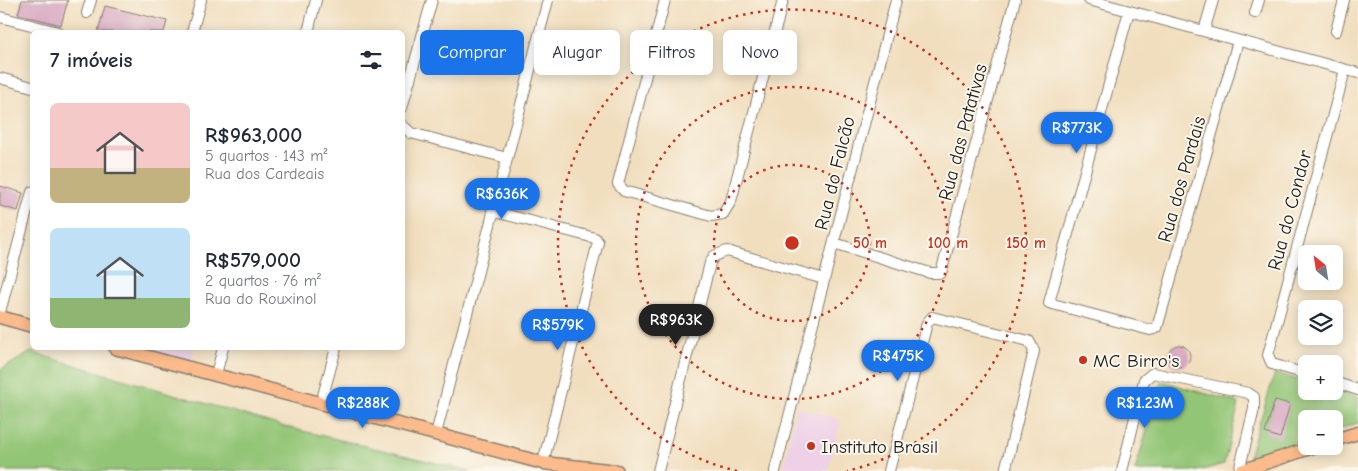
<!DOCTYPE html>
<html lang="pt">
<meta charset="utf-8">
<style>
:root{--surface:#fff;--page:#f2f2f3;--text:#1f2937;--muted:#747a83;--accent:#1a73e8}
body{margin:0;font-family:"Comic Neue",sans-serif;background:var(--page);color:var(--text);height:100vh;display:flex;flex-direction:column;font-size:19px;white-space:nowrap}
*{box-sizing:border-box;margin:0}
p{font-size:16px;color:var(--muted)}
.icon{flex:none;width:28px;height:28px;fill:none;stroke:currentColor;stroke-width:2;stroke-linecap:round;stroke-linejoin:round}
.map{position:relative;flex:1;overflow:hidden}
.panel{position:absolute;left:30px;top:30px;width:375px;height:320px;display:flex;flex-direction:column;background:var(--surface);border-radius:8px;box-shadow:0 2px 12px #0003}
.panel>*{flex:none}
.hud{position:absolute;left:420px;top:30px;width:475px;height:45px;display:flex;gap:10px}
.needle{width:32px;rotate:330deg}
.fabs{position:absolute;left:1298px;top:245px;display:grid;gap:10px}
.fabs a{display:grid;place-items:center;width:45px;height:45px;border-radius:8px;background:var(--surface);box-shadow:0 2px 12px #0003;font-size:25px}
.price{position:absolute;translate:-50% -42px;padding:0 11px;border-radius:18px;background:var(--accent);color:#fff;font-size:16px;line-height:32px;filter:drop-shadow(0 1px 2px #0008)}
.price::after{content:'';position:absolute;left:50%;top:30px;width:15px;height:11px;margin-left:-8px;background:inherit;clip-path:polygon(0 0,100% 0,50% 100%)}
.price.active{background:#222;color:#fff}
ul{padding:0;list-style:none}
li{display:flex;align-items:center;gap:15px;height:125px;padding:0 20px}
li span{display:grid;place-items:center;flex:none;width:140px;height:100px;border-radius:8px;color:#555}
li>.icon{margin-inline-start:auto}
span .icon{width:60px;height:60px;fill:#fffc;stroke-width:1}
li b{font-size:21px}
h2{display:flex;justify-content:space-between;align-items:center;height:60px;padding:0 20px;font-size:21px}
.chip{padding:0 18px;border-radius:8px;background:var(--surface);box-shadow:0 2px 12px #0003;font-size:18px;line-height:45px}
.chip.active{background:var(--accent);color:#fff}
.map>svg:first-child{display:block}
</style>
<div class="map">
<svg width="1358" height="471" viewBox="0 0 1358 471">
<rect width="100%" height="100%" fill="#fbf7ec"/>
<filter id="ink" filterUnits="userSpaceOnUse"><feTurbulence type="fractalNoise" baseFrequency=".02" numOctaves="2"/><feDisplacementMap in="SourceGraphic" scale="10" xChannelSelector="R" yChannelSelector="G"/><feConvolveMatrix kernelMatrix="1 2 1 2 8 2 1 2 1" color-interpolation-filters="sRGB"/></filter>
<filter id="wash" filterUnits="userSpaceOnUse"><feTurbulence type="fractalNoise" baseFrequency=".0096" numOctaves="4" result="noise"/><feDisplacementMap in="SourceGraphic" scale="20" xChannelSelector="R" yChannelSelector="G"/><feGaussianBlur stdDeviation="1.12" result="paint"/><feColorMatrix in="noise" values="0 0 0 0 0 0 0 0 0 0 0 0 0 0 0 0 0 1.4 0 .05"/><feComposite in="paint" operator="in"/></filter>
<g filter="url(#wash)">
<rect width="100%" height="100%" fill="#f1debe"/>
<path fill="#eed0e7" d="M134 348H195L191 363Z
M796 407 841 420 828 471H783Z"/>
<path fill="#92c575" stroke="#577048" d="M31 352 282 426 470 471H0V370Z
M1275 373 1306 382V391L1334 390 1358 397V423L1334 431V419H1306V440L1248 459Z
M1161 381 1239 403 1224 464 1198 471H1135Z"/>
<g id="blocks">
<path fill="#d8a8c2" d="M22 0H68L61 25 18 14Z
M105 6 167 21 164 32H98Z
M0 186 23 193 18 211 0 206Z
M1168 356a11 11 0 1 1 22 0a11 11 0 1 1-22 0Z
M1275 400 1290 404 1280 438 1265 433Z"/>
</g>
</g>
<g filter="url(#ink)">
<use href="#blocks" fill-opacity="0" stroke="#867d6d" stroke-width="1"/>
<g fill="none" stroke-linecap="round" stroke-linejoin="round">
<defs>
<path id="minor" d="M665 0 618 184 624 191 711 216 723 214 731 201 783 0
M1089 0 1358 73
M1129 11 1050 299 1049 303 1150 330 1157 328 1238 41
M87 13 91 0
M1255 13 1259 0
M0 17 58 32
M1204 31 1213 0
M1336 31 1344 0
M192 32 201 0
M308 32 316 0
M0 78 32 87
M402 108 432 0
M402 125 411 133 507 158
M492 211 595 238 598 242 543 463
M834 243 930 273H941L1015 0
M0 312 32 192
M216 374 223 348
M1306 374 1272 364 1268 355 1345 70
M1334 382 1358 390
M321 403 336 348
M436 434 548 0
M658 471 710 263 714 256 727 251 824 279
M775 471 896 0
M889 471 927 323 932 317 1029 341 1034 351 1005 471
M1122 471 1144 380 1153 373 1248 393 1254 397V409L1239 471"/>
<path id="major" d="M0 317 32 326
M115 348 543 463 617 471
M1334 440 1358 433
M1241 471 1316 446"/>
</defs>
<use href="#minor" stroke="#867d6d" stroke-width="12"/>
<use href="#major" stroke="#867d6d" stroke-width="15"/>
<use href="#minor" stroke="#fff" stroke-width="10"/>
<use href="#major" stroke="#fbbb8c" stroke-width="12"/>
</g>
</g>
<g fill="none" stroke="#c8321e" stroke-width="2.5" stroke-dasharray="2.5 5">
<circle cx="792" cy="243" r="78"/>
<circle cx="792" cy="243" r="156"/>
<path d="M737 471A234 234 0 1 1 847 471"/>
</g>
<g fill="#c8321e" stroke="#fbf7ec" stroke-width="2">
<circle cx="1083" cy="360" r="5"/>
<circle cx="811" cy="446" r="5"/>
</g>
<g text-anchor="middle" stroke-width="4" stroke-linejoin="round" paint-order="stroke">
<g font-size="19" fill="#1c1c1c" stroke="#fbf7ec">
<text transform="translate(962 132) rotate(-75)" y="7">Rua das Patativas</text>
<text transform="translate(834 173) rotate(-76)" y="7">Rua do Falcão</text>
<text transform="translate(1181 179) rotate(-74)" y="7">Rua dos Pardais</text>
<text transform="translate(1289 210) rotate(-75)" y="7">Rua do Condor</text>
</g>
<g font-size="19" fill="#1c1c1c" stroke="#fbf7ec" text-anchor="start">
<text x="1093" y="367">MC Birro's</text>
<text x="821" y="453">Instituto Brasil</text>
</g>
</g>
<circle cx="792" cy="243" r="8" fill="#c8321e" stroke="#fbf7ec" stroke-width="2.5"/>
<g font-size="15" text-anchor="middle" font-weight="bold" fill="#c8321e" stroke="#fbf7ec" stroke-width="4" stroke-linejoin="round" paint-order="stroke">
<text x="870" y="248">50 m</text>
<text x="948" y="248">100 m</text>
<text x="1026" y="248">150 m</text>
</g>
</svg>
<div class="fabs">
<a><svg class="needle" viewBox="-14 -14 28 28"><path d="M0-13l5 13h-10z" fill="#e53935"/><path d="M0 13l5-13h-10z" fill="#747a83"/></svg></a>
<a><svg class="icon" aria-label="layers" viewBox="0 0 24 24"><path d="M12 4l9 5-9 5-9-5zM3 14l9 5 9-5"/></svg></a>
<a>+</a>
<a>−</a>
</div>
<b class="price" style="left:1077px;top:154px">R$773K</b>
<b class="price" style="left:502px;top:220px">R$636K</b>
<b class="price active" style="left:676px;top:346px">R$963K</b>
<b class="price" style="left:558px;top:351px">R$579K</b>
<b class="price" style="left:898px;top:382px">R$475K</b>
<b class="price" style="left:363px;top:429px">R$288K</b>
<b class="price" style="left:1145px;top:429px">R$1.23M</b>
<div class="hud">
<a class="chip active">Comprar</a>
<a class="chip">Alugar</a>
<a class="chip">Filtros</a>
<a class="chip">Novo</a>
</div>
<section class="panel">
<h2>7 imóveis<svg class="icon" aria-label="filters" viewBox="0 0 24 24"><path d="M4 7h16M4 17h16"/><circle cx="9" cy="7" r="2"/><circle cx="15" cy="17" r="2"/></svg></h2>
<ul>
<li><span style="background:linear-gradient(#f6c9c9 65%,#c2b280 0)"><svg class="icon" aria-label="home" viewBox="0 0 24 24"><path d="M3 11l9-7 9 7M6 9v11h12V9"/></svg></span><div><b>R$963,000</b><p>5 quartos · 143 m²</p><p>Rua dos Cardeais</p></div></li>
<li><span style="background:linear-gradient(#bfe0f5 70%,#8fb573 0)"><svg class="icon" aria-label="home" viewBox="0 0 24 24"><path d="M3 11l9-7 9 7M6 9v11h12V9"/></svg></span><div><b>R$579,000</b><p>2 quartos · 76 m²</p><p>Rua do Rouxinol</p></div></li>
</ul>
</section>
</div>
